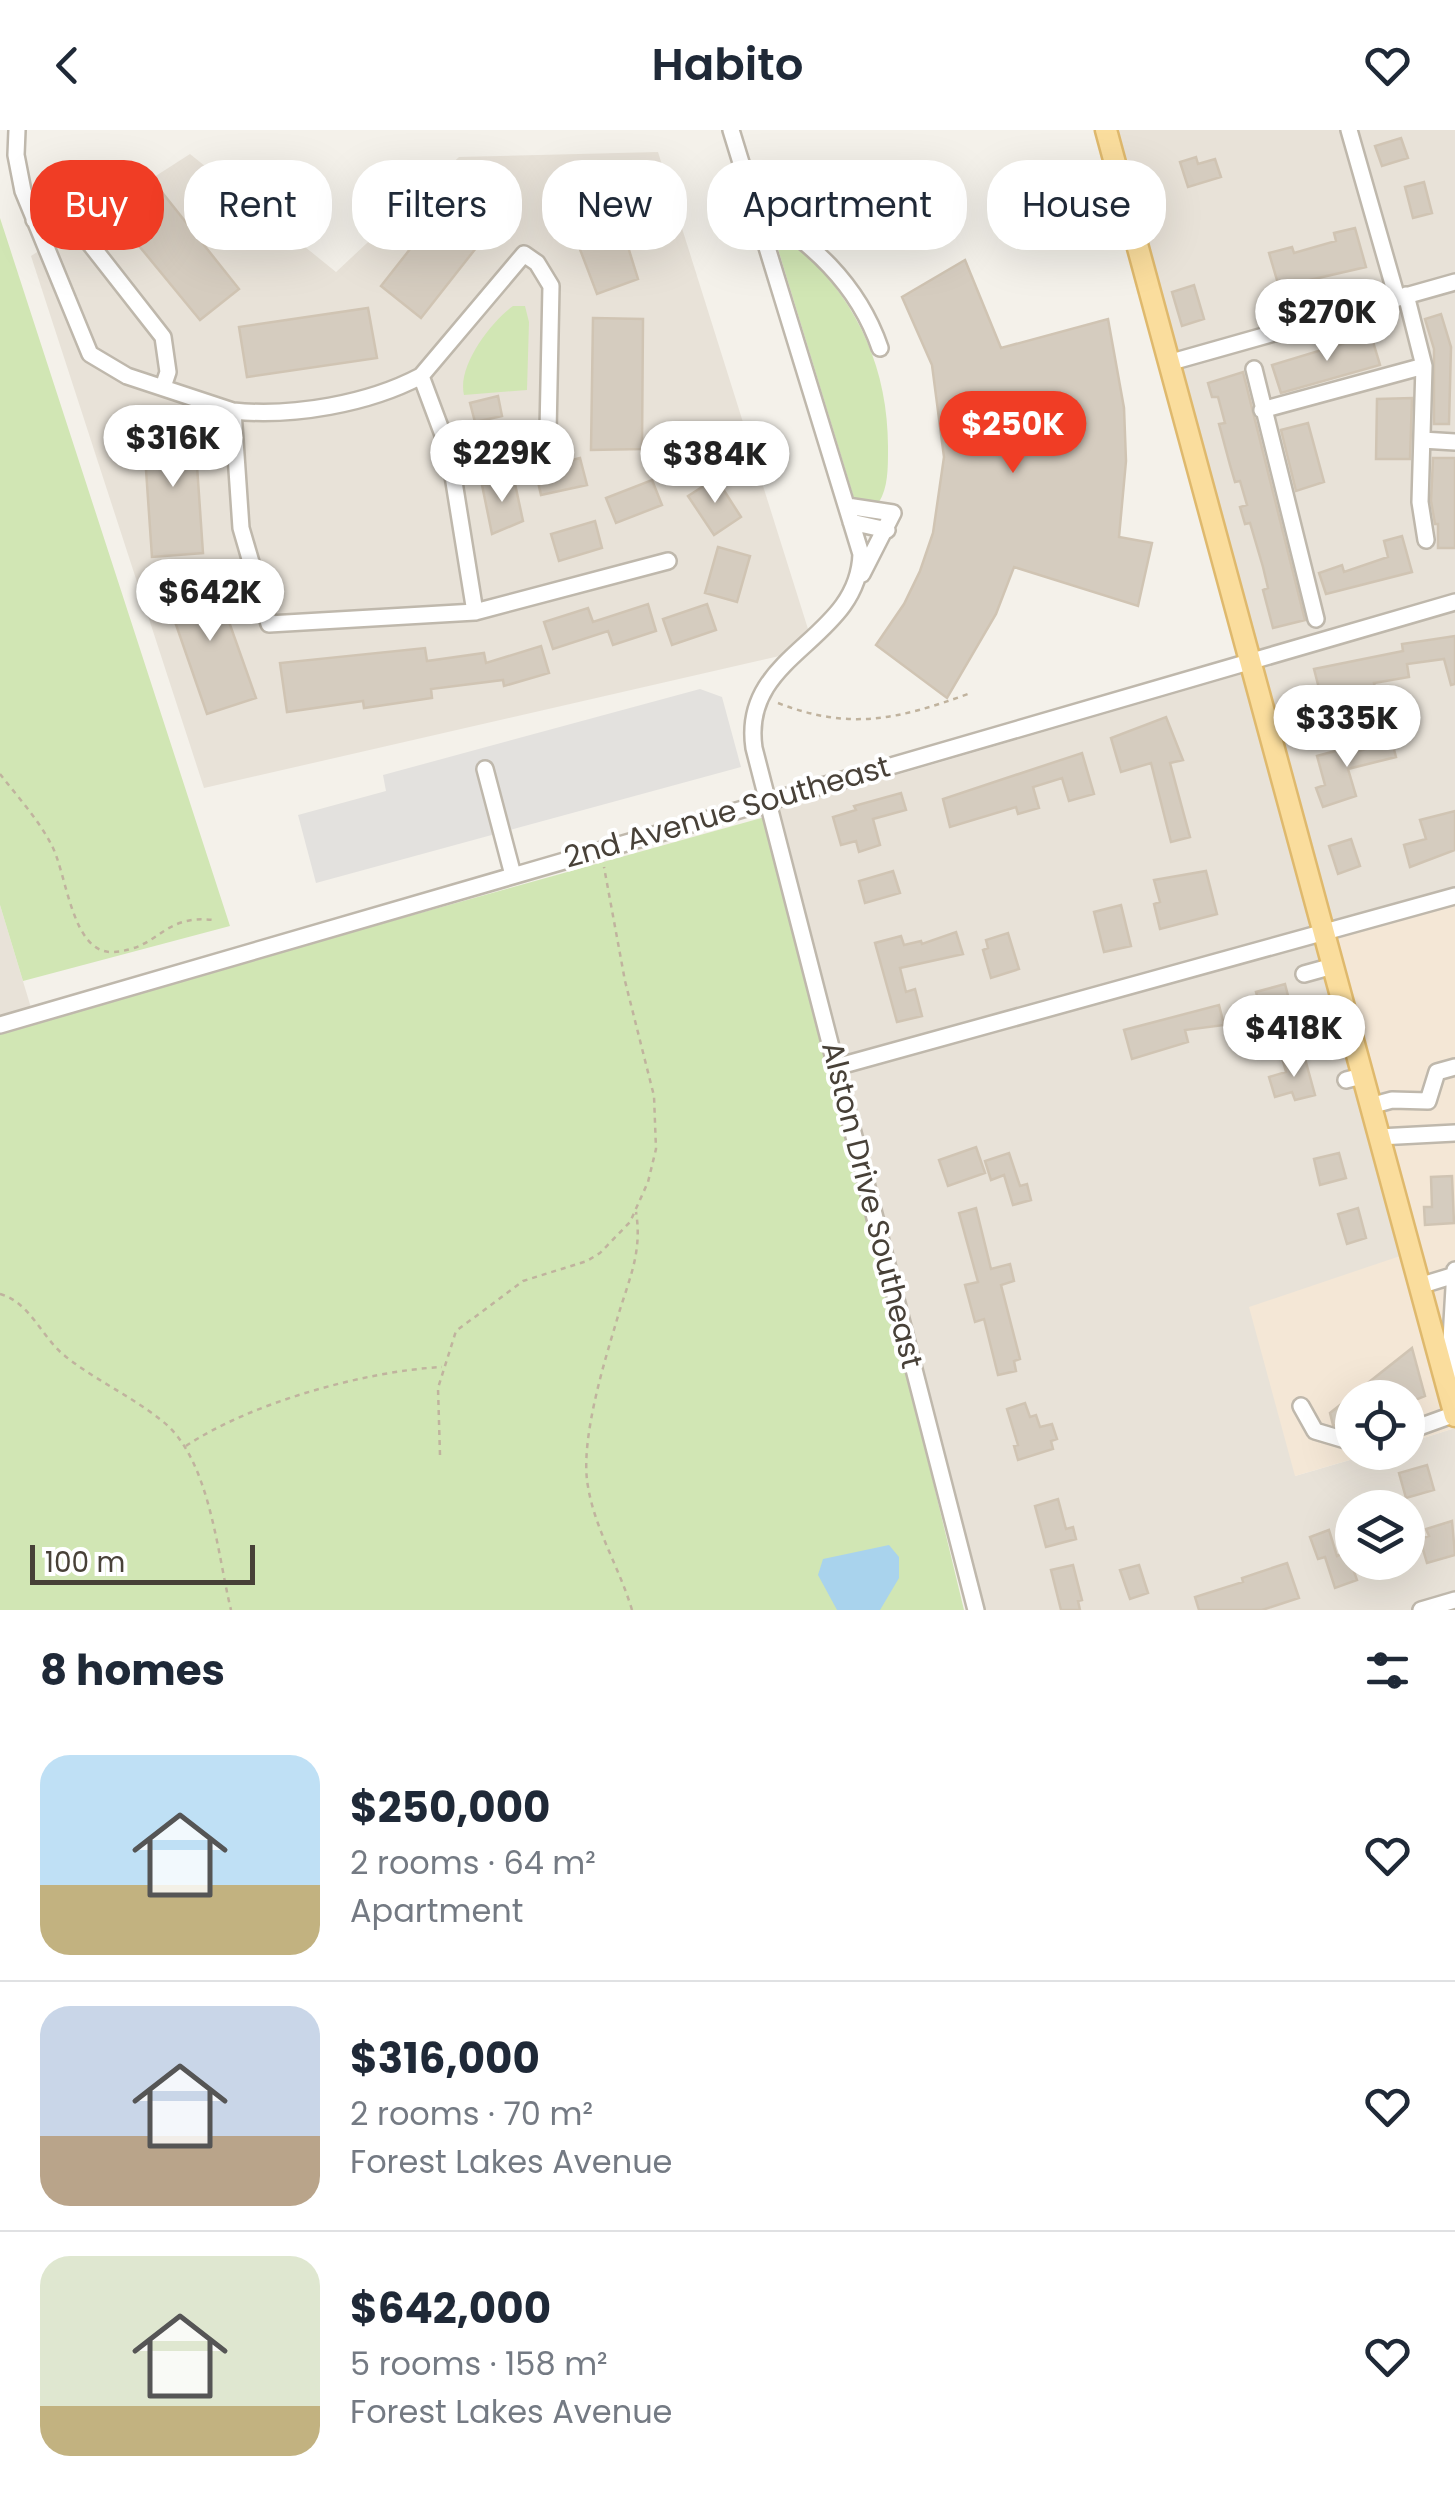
<!DOCTYPE html>
<meta charset="utf-8">
<style>
:root{--surface:#fff;--page:#f2f2f3;--text:#1f2937;--muted:#747a83;--line:#e0e1e3;--accent:#f03d25}
body{margin:0;font-family:Poppins,sans-serif;background:var(--page);color:var(--text);height:100vh;display:flex;flex-direction:column;font-size:38px;white-space:nowrap}
*{box-sizing:border-box;margin:0}
p{font-size:32px;color:var(--muted)}
.icon{flex:none;width:55px;height:55px;fill:none;stroke:currentColor;stroke-width:2;stroke-linecap:round;stroke-linejoin:round}
.map{position:relative;height:1480px;overflow:hidden}
.drawer{display:flex;flex-direction:column;background:var(--surface);flex:1}
.drawer>*{flex:none}
.hud{position:absolute;left:30px;top:30px;width:1395px;height:90px;display:flex;gap:20px}
.fabs{position:absolute;left:1335px;top:1250px;display:grid;gap:20px}
.fabs a{display:grid;place-items:center;width:90px;height:90px;border-radius:50%;background:var(--surface);box-shadow:0 10px 40px #0002;font-size:50px}
.scale{position:absolute;left:30px;bottom:25px;width:225px;box-sizing:border-box;padding-left:10px;border:5px solid #484138;border-top:0;font-size:28px;line-height:35px;white-space:nowrap;color:#484138;-webkit-text-stroke:8px #fff;paint-order:stroke}
.price{position:absolute;translate:-50% -85px;padding:0 22px;border-radius:35px;background:#fff;color:#222;font-size:32px;line-height:65px;filter:drop-shadow(0 2px 5px #0008)}
.price::after{content:'';position:absolute;left:50%;top:60px;width:30px;height:22px;margin-left:-15px;background:inherit;clip-path:polygon(0 0,100% 0,50% 100%)}
.price.current{background:var(--accent);color:#fff}
ul{padding:0;list-style:none}
li{display:flex;align-items:center;gap:30px;height:250px;padding:0 40px}
li+li{border-top:2px solid var(--line)}
li span{display:grid;place-items:center;flex:none;width:280px;height:200px;border-radius:30px;color:#555}
li>.icon{margin-inline-start:auto}
span .icon{width:120px;height:120px;fill:#fffc;stroke-width:1}
li b{font-size:42px}
h2{display:flex;justify-content:space-between;align-items:center;height:120px;padding:0 40px;font-size:42px}
.chip{padding:0 35px;border-radius:40px;background:var(--surface);box-shadow:0 10px 40px #0002;font-size:35px;line-height:90px}
.chip.current{background:var(--accent);color:#fff}
header{display:flex;justify-content:space-between;align-items:center;height:130px;padding:0 40px;background:var(--surface);font-size:45px;font-weight:600}
.map>svg:first-child{display:block}
</style>
<header><svg class="icon" aria-label="back" viewBox="0 0 24 24"><path d="M15 5l-7 7 7 7"/></svg>Habito<svg class="icon" aria-label="heart" viewBox="0 0 24 24"><path d="M12 20l-8-8c-3-5 5-10 8-4 3-6 11-1 8 4z"/></svg></header>
<div class="map">
<svg width="1455" height="1480" viewBox="0 0 1455 1480">
<rect width="100%" height="100%" fill="#f4f1ea"/>
<path fill="#e8e2d8" fill-rule="evenodd" d="M1101 0H1455V771L1418 1121 1295 1346 1374 1323 1408 1322V1313L1455 1298V1480H981L780 679 1246 543ZM1352 1378H1408V1432H1352Z
M658 22 814 518 204 658 31 126 190 24 336 142 459 27Z
M0 775 35 891 0 901Z"/>
<path fill="#f4e7d6" d="M1455 771V1298L1408 1313V1268H1352V1322L1374 1323 1295 1346 1249 1177 1418 1120 1333 805Z"/>
<path fill="#d1e6b4" d="M0 88 230 796 23 851 0 775Z
M784 105C852 159 889 233 888 320 888 338 888 358 879 372L861 373 854 368 778 119 777 111Z
M513 176H525L529 192 527 260 464 265C457 236 491 192 513 176Z
M772 685 964 1480H0V900Z"/>
<path fill="#e3e1de" d="M700 559 722 567 741 637 316 753 298 685 386 661 383 645Z"/>
<path fill="#a9d3ed" d="M889 1415 899 1427V1448L880 1480H837L818 1445 823 1429Z"/>
<path fill="#d5ccbf" stroke="#d0c4b3" stroke-width="2.5" d="M1401 8 1408 28 1382 36 1375 16Z
M1196 27 1198 34 1215 29 1221 47 1188 57 1180 32Z
M599 44 606 64 611 62 638 149 597 164 557 59Z
M1424 52 1432 83 1413 88 1405 57Z
M462 53 502 85 421 188 381 156Z
M157 56 239 159 200 190 116 88Z
M1355 98 1366 137 1279 157 1269 123 1292 117 1294 123 1336 111 1334 103Z
M965 130 1001 218 1108 189 1124 278 1126 331 1119 407 1152 413 1138 476 1014 437 996 484 947 568 876 515 904 474 920 441 933 403 944 327 932 235 902 167Z
M1194 155 1204 189 1182 196 1172 162Z
M368 178 377 228 247 247 239 197Z
M1441 184 1451 217 1449 294H1434V219L1425 189Z
M593 188 643 189 642 319 591 320Z
M1371 205 1380 235 1281 263 1272 235Z
M1243 242 1305 490 1273 498 1263 460 1268 458 1263 437 1250 393 1245 394 1240 377 1247 375 1240 351 1235 352 1230 335 1219 294 1225 293 1218 267H1212L1208 253Z
M498 266 502 286 475 292 470 273Z
M1412 268 1410 329H1376L1377 269Z
M194 292 203 423 152 427 143 296Z
M1308 293 1324 352 1296 361 1281 300Z
M580 328 587 355 541 365 535 339Z
M1433 328H1455V418H1438V394H1435L1431 371Z
M716 348 741 387 714 405 688 366Z
M514 349 523 391 492 404 482 355Z
M652 350 662 375 616 393 606 368Z
M595 391 602 418 559 431 551 404Z
M1402 406 1412 442 1326 464 1319 443 1342 435 1344 442 1388 427 1384 411Z
M718 417 750 426 737 472 705 463Z
M212 444 256 568 207 584 164 460Z
M648 474 656 501 613 515 608 501 553 519 544 492 588 478 593 492Z
M707 474 716 500 672 515 663 489Z
M1455 506V554L1451 555 1444 529 1407 534 1409 547 1374 553 1378 567 1360 572 1357 561 1322 570 1314 539 1403 521 1402 514Z
M541 516 549 543 504 556 503 550 431 559 432 568 364 578 363 571 287 582 280 533 425 518 427 531 484 523 486 533Z
M1166 587 1183 630 1170 633 1190 707 1171 712 1151 633 1121 642 1111 608Z
M1392 612 1396 627 1348 639 1356 666 1323 677 1316 658 1325 655 1317 626 1354 616 1355 622Z
M1082 623 1094 664 1069 671 1062 648 1033 657 1039 678 1018 684 1016 677 950 697 943 669Z
M901 663 906 680 873 689 880 715 859 722 856 711 841 715 833 687 856 680 854 676Z
M1455 681V720L1410 737 1404 715 1426 709 1420 690Z
M1351 709 1360 736 1338 744 1329 716Z
M893 741 900 763 865 773 859 751Z
M1206 741 1217 784 1160 799 1154 774 1160 772 1154 750Z
M1121 775 1131 816 1104 822 1094 782Z
M956 802 963 824 900 838 906 862 915 859 922 886 897 892 875 813 901 806 904 815 921 811 922 814Z
M1008 803 1019 839 991 848 983 820 988 818 986 810Z
M1285 854 1294 889 1265 896 1256 862Z
M1219 875 1224 895 1185 900 1188 912 1132 929 1124 900Z
M1304 925 1315 965 1295 970 1292 962 1275 967 1269 947 1286 942 1283 931Z
M976 1017 985 1043 948 1056 939 1030Z
M1009 1023 1020 1056 1027 1054 1031 1070 1013 1075 1004 1045 991 1050 985 1031Z
M1339 1023 1346 1048 1320 1055 1314 1029Z
M1452 1046 1454 1093 1425 1095 1424 1077H1432L1431 1047Z
M976 1078 991 1139 1010 1134 1014 1151 1001 1155 1020 1229 1014 1231 1016 1241 998 1245 984 1189 975 1192 965 1155 978 1152 959 1083Z
M1358 1078 1366 1108 1347 1114 1338 1084Z
M1412 1218 1425 1266 1408 1273V1268H1352V1294L1342 1297 1333 1295 1330 1283Z
M1025 1273 1030 1287 1036 1285 1040 1297 1052 1294 1057 1309 1051 1311 1053 1319 1018 1330 1014 1316 1018 1315 1007 1279Z
M1427 1335 1434 1360 1406 1368 1399 1343Z
M1058 1369 1066 1399 1073 1397 1076 1409 1046 1417 1035 1376Z
M1452 1391 1455 1425 1427 1433 1420 1409 1429 1406 1426 1399Z
M1329 1400 1337 1426 1347 1422 1357 1450 1335 1458 1325 1427 1318 1429 1310 1407Z
M1287 1433 1299 1468 1262 1480H1199L1195 1467 1243 1452 1242 1448Z
M1073 1435 1082 1470 1078 1471 1080 1480H1061L1051 1440Z
M1139 1435 1148 1463 1130 1469 1120 1440Z"/>
<g fill="none" stroke-linecap="round" stroke-linejoin="round">
<defs>
<path id="minor" d="M17 0 16 25 23 61 90 224 127 246 233 281 241 398 269 494 475 482 668 431
M731 0 861 424C858 512 740 523 754 618L976 1480
M1349 0 1397 168
M754 74C810 113 857 151 880 218
M34 90 70 94 80 101 163 207 168 242 163 257
M1406 165 1424 236 1420 372 1426 410
M1168 233 1455 152
M1254 239 1316 489
M421 246 524 124 537 133 551 156 548 302 449 321
M1262 280 1424 236
M233 281C293 287 368 274 421 246L449 321 475 482
M1422 310 1455 312
M847 376 893 383 862 444
M851 392 887 400
M485 639 513 745
M1304 844 1333 836
M0 895 1455 472
M836 937 1455 766
M1346 950 1362 946
M1370 976 1392 970 1428 971 1437 942 1455 937
M1379 1007 1455 1003
M1419 1156 1455 1145
M1449 1245 1455 1140
M1301 1276 1315 1301 1352 1312
M1408 1301 1455 1284
M1421 1480 1455 1470"/>
<path id="major" d="M1106 0 1455 1286"/>
</defs>
<use href="#minor" stroke="#bfb8ac" stroke-width="20"/>
<use href="#major" stroke="#dfb96d" stroke-width="25"/>
<path stroke="#c0b39e" stroke-width="2.5" stroke-dasharray="5 5" stroke-linecap="butt" d="M928 73 930 76
M934 82 936 86
M940 92 944 99
M778 573C850 601 899 589 968 564
M0 644C17 666 38 689 51 714 67 742 71 824 113 822 161 819 161 784 214 790
M0 1164C30 1172 42 1208 65 1226 95 1250 131 1266 161 1290 210 1327 217 1423 231 1480
M186 1316C250 1273 365 1241 442 1237
M440 1325 438 1258 456 1201 523 1151 587 1131 600 1123 630 1092 648 1052 656 1019 654 966 625 851 604 737
M632 1480C619 1436 593 1397 587 1350 582 1306 603 1236 616 1193 627 1153 643 1125 636 1082"/>
<use href="#minor" stroke="#fff" stroke-width="15"/>
<use href="#major" stroke="#fadd9d" stroke-width="20"/>
</g>
<g text-anchor="middle" stroke-width="8" stroke-linejoin="round" paint-order="stroke">
<g font-size="30" fill="#484138" stroke="#fff">
<text transform="translate(727 682) rotate(-16)" y="10">2nd Avenue Southeast</text>
<text transform="translate(872 1075) rotate(76)" y="10">Alston Drive Southeast</text>
</g>
</g>
</svg>
<div class="fabs">
<a><svg class="icon" aria-label="locate" viewBox="0 0 24 24"><circle cx="12" cy="12" r="6"/><path d="M12 2v4M12 18v4M2 12h4M18 12h4"/></svg></a>
<a><svg class="icon" aria-label="layers" viewBox="0 0 24 24"><path d="M12 4l9 5-9 5-9-5zM3 14l9 5 9-5"/></svg></a>
</div>
<div class="scale">100 m</div>
<b class="price" style="left:1327px;top:234px">$270K</b>
<b class="price current" style="left:1013px;top:346px">$250K</b>
<b class="price" style="left:173px;top:360px">$316K</b>
<b class="price" style="left:502px;top:375px">$229K</b>
<b class="price" style="left:715px;top:376px">$384K</b>
<b class="price" style="left:210px;top:514px">$642K</b>
<b class="price" style="left:1347px;top:640px">$335K</b>
<b class="price" style="left:1294px;top:950px">$418K</b>
<div class="hud">
<a class="chip current">Buy</a>
<a class="chip">Rent</a>
<a class="chip">Filters</a>
<a class="chip">New</a>
<a class="chip">Apartment</a>
<a class="chip">House</a>
</div>
</div>
<section class="drawer">
<h2>8 homes<svg class="icon" aria-label="filters" viewBox="0 0 24 24"><path d="M4 7h16M4 17h16"/><circle cx="9" cy="7" r="2"/><circle cx="15" cy="17" r="2"/></svg></h2>
<ul>
<li><span style="background:linear-gradient(#bfe0f5 65%,#c2b280 0)"><svg class="icon" aria-label="home" viewBox="0 0 24 24"><path d="M3 11l9-7 9 7M6 9v11h12V9"/></svg></span><div><b>$250,000</b><p>2 rooms · 64 m²</p><p>Apartment</p></div><svg class="icon" aria-label="heart" viewBox="0 0 24 24"><path d="M12 20l-8-8c-3-5 5-10 8-4 3-6 11-1 8 4z"/></svg></li>
<li><span style="background:linear-gradient(#c9d6e8 65%,#b9a48a 0)"><svg class="icon" aria-label="home" viewBox="0 0 24 24"><path d="M3 11l9-7 9 7M6 9v11h12V9"/></svg></span><div><b>$316,000</b><p>2 rooms · 70 m²</p><p>Forest Lakes Avenue</p></div><svg class="icon" aria-label="heart" viewBox="0 0 24 24"><path d="M12 20l-8-8c-3-5 5-10 8-4 3-6 11-1 8 4z"/></svg></li>
<li><span style="background:linear-gradient(#dfe7d0 75%,#c2b280 0)"><svg class="icon" aria-label="home" viewBox="0 0 24 24"><path d="M3 11l9-7 9 7M6 9v11h12V9"/></svg></span><div><b>$642,000</b><p>5 rooms · 158 m²</p><p>Forest Lakes Avenue</p></div><svg class="icon" aria-label="heart" viewBox="0 0 24 24"><path d="M12 20l-8-8c-3-5 5-10 8-4 3-6 11-1 8 4z"/></svg></li>
</ul>
</section>
